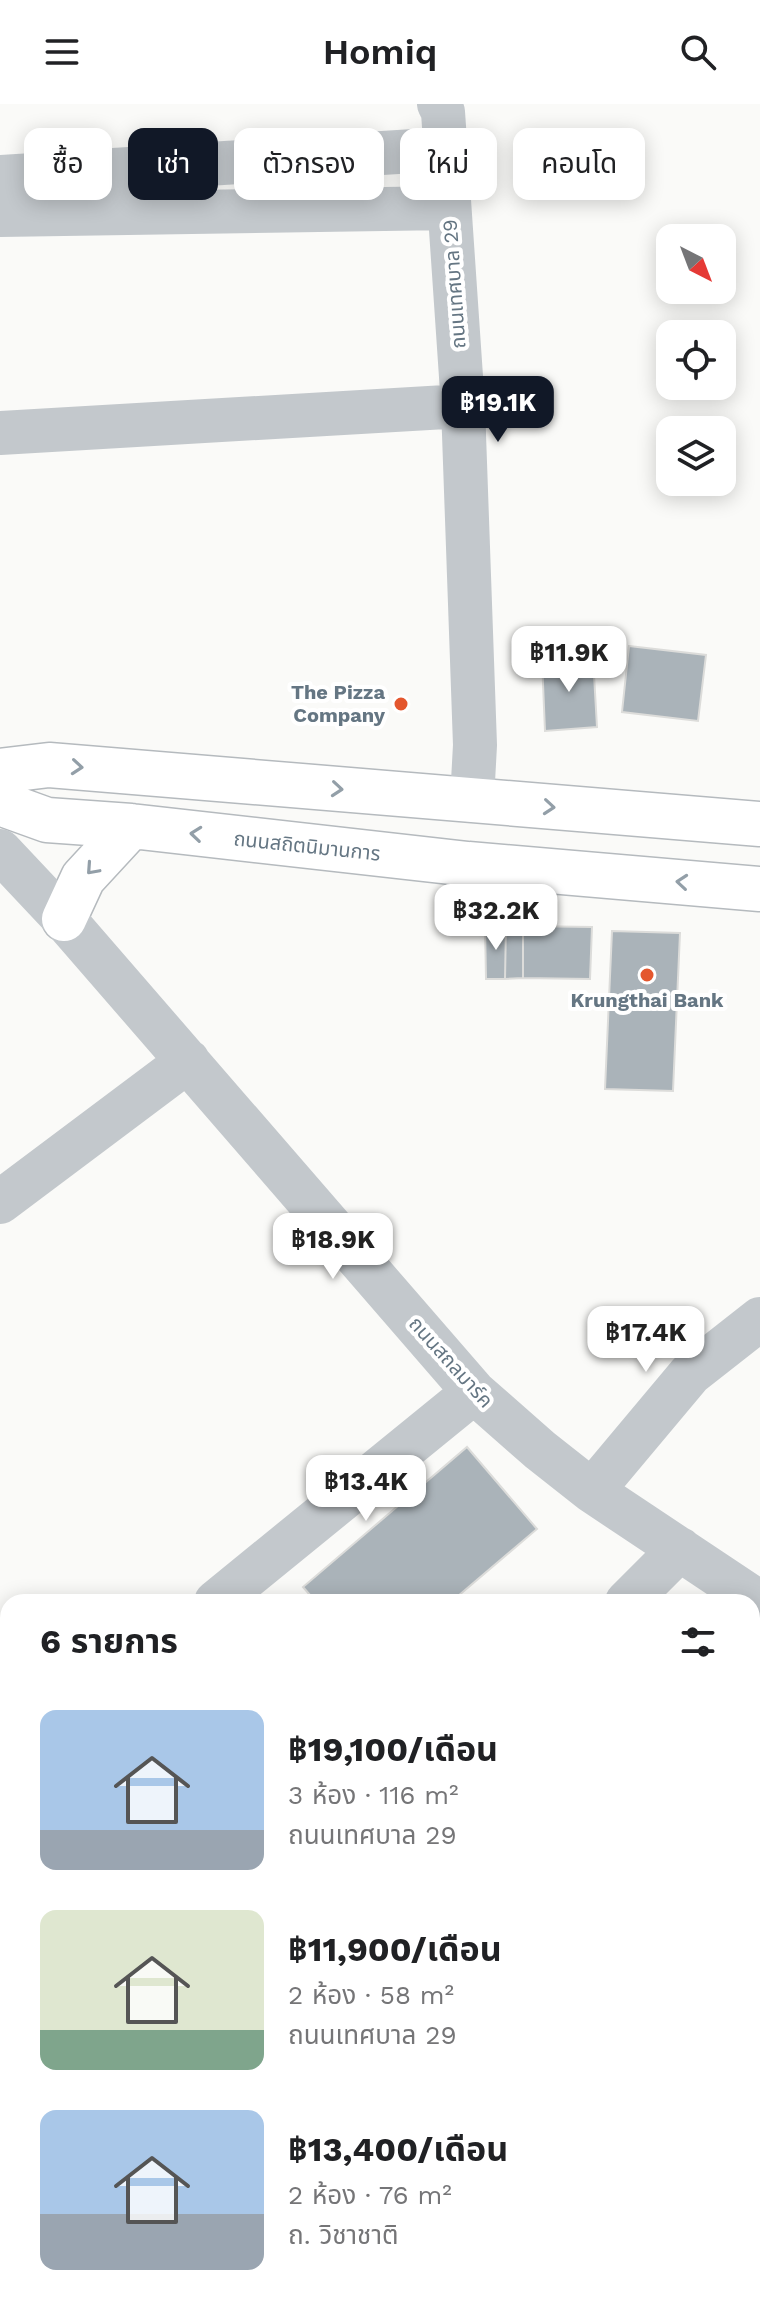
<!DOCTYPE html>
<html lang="th">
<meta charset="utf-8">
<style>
:root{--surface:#fff;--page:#f6f6f6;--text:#202124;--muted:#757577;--accent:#111827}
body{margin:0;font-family:"Work Sans","Noto Sans Thai",sans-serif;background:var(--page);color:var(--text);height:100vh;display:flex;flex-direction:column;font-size:30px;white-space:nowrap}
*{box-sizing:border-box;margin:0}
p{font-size:26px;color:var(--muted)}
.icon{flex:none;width:44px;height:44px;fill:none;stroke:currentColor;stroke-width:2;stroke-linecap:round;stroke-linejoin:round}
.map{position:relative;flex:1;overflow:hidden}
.panel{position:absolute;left:0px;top:1490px;width:760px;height:712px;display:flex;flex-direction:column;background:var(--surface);border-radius:24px 24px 0 0;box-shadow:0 4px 20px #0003}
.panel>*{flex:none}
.hud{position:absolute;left:24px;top:24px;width:712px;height:72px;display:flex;gap:16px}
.needle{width:52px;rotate:138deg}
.fabs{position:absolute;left:656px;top:120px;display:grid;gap:16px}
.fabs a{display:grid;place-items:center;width:80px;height:80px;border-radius:16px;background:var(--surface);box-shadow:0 4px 20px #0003;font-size:40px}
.price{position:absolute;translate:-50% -68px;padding:0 18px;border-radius:16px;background:#fff;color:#222;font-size:26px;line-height:52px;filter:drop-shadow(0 2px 4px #0008)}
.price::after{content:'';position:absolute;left:50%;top:48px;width:24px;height:18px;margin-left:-12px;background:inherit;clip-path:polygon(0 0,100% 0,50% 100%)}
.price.selected{background:var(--accent);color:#fff}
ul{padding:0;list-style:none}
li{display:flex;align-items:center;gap:24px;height:200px;padding:0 40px}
li span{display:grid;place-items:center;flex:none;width:224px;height:160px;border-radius:16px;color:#555}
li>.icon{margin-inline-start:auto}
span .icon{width:96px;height:96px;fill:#fffc;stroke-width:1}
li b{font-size:34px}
h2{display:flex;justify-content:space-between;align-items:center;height:96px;padding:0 40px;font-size:34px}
.pill{padding:0 28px;border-radius:16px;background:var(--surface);box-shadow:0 4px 20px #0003;font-size:28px;line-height:72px}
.pill.selected{background:var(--accent);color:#fff}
header{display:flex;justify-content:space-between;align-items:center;height:104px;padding:0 40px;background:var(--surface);font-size:36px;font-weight:600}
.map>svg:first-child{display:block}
</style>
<header><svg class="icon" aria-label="menu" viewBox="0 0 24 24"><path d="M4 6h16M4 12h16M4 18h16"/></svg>Homiq<svg class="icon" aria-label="search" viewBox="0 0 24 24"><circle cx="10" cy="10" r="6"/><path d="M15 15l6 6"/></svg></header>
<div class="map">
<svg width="760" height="2202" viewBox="0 0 760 2202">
<rect width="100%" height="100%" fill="#fafaf8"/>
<path fill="#aab3b9" stroke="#dcdcda" stroke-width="2" d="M629 542 706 551 698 617 622 608Z
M593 553 597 623 545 627 542 556Z
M485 821H506L505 875H486Z
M506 821 523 822V874L505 875Z
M523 822 592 823 590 875 523 874Z
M612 827 680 829 673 987 605 985Z
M467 1343 537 1425 451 1498H316L303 1483Z
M760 2041V2202H511L523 2194H752V2046Z"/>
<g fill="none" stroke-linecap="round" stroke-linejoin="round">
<defs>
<path id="major" d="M0 667 49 661 760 720
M0 699 47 716 131 722 468 760 760 785
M64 815 83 774 131 722"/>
</defs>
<use href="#major" stroke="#b5babe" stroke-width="47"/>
<path stroke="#c3c8cc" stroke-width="44" d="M439 0 443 8 463 302 475 641 472 696
M0 73 446 45
M0 111 449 104
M0 329 463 302
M0 747 64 815 474 1288 540 1346 592 1387 760 1499
M0 1098 188 957
M592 1387 690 1270 760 1215
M216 1498 474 1288
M627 1498 680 1445
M0 1674 8 1667
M0 1820 8 1814
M752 1988 760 1984
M0 2093 8 2102
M364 2202 378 2194"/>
<use href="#major" stroke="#fff" stroke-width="44"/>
</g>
<defs><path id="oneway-chevron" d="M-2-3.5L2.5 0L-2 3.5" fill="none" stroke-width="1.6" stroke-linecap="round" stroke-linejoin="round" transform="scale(2)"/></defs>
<g stroke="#939fa8">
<use href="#oneway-chevron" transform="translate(77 663) rotate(5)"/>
<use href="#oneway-chevron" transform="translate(337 685) rotate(5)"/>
<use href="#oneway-chevron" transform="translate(549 703) rotate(5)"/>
<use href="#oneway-chevron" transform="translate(196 730) rotate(-174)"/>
<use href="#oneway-chevron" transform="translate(92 765) rotate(132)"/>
<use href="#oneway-chevron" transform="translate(682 778) rotate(-175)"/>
</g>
<g fill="#e4572e" stroke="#fff" stroke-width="3">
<circle cx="401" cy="600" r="8"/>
<circle cx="647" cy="871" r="8"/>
</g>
<g text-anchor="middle" stroke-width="8" stroke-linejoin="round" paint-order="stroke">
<g font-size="20" fill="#657683" stroke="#fff">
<text transform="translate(454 180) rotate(-94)" y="7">ถนนเทศบาล 29</text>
<text transform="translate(307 742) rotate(6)" y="7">ถนนสถิตนิมานการ</text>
<text transform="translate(451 1258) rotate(48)" y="7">ถนนสถลมาร์ค</text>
</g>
<g font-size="20" font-weight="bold" fill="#657683" stroke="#fff" text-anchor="end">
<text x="385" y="595">The Pizza<tspan x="385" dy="23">Company</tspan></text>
<text x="647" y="903" text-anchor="middle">Krungthai Bank</text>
</g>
</g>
</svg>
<div class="fabs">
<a><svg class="needle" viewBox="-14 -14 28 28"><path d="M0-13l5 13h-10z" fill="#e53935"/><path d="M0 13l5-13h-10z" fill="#757577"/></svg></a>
<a><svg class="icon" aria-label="locate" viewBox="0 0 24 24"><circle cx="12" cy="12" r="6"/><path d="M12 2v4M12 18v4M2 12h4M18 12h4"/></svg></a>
<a><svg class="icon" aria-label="layers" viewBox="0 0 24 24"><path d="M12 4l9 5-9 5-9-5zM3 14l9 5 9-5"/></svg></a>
</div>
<b class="price selected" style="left:498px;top:340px">฿19.1K</b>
<b class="price" style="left:569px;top:590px">฿11.9K</b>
<b class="price" style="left:496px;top:848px">฿32.2K</b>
<b class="price" style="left:333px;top:1177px">฿18.9K</b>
<b class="price" style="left:646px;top:1270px">฿17.4K</b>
<b class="price" style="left:366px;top:1419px">฿13.4K</b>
<div class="hud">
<a class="pill">ซื้อ</a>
<a class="pill selected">เช่า</a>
<a class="pill">ตัวกรอง</a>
<a class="pill">ใหม่</a>
<a class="pill">คอนโด</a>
</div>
<section class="panel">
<h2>6 รายการ<svg class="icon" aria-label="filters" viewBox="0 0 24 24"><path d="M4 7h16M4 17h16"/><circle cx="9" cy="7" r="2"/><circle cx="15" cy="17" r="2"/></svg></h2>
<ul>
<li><span style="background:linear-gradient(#a9c7e8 75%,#9aa5b1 0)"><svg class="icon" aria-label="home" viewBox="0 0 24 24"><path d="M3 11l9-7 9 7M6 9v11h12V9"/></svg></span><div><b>฿19,100/เดือน</b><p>3 ห้อง · 116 m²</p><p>ถนนเทศบาล 29</p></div></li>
<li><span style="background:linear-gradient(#dfe7d0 75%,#7fa58c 0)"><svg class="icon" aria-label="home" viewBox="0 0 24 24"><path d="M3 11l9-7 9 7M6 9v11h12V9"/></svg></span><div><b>฿11,900/เดือน</b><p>2 ห้อง · 58 m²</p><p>ถนนเทศบาล 29</p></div></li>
<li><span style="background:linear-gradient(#a9c7e8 65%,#9aa5b1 0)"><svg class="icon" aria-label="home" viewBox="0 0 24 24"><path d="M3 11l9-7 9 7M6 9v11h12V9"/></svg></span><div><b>฿13,400/เดือน</b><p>2 ห้อง · 76 m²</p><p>ถ. วิชาชาติ</p></div></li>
</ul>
</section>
</div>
